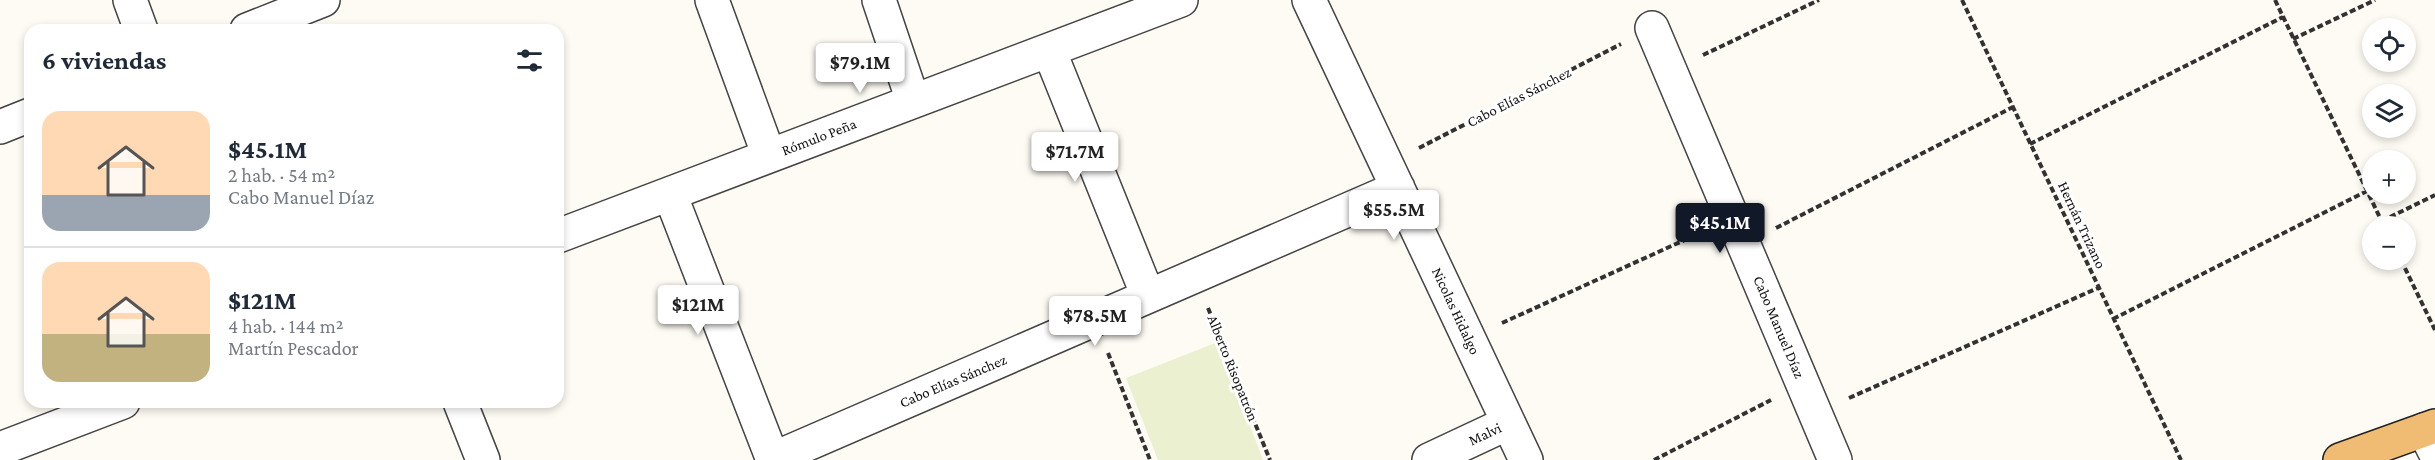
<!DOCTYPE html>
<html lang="es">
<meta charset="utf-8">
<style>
:root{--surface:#fff;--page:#f2f2f3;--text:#1f2937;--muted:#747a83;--line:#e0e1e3;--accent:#111827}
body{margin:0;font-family:"Crimson Pro",serif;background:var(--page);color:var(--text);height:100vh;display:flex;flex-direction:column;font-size:22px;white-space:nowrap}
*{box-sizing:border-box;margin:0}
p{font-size:20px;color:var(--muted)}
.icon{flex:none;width:33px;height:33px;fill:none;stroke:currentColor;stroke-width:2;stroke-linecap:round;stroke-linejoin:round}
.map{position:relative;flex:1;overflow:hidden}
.details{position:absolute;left:24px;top:24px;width:540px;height:384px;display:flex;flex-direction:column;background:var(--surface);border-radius:18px;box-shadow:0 3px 9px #0003}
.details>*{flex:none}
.fabs{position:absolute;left:2362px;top:18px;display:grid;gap:12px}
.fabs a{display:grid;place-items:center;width:54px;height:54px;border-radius:50%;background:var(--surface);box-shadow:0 3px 9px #0003;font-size:30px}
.price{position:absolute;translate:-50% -51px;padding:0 14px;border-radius:6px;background:#fff;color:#222;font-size:20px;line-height:39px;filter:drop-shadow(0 2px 3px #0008)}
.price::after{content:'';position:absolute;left:50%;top:36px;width:18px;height:14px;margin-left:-9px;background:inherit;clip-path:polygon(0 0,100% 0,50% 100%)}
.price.on{background:var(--accent);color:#fff}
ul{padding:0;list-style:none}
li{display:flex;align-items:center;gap:18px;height:150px;padding:0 18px}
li+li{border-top:2px solid var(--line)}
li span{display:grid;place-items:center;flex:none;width:168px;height:120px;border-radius:18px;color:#555}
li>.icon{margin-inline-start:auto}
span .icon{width:72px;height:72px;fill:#fffc;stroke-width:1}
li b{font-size:26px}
h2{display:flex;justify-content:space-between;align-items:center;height:72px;padding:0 18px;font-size:26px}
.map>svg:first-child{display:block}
</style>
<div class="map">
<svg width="2435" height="460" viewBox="0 0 2435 460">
<rect width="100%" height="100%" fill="#fefbf4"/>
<path fill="#eaf0d0" d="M1218 342 1263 460H1158L1126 378Z"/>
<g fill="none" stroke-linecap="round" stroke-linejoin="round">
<defs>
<path id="minor" d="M130 0 141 30
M712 0 769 156
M879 0 913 101
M1309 0 1526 460
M1652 28 1835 460
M247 30 323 0
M1049 50 1148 296
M0 127 30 115
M670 194 773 460
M558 236 1181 0
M460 402 483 460
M2424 430 2435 452
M0 449 123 402
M773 459 1398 188
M1429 460 1508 423"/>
<path id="major" d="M2340 460 2435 426"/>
</defs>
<use href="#minor" stroke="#434343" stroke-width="36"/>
<use href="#major" stroke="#212121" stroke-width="36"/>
<path stroke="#323232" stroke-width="4" stroke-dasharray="6 3" stroke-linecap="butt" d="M1962 0 2181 460
M2275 0 2384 226
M2293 39 2375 0
M1703 55 1819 0
M2030 144 2283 17
M1419 148 1621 44
M2382 221 2435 195
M1776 228 2013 107
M2401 260 2435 330
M1208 308 1270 460
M2113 319 2367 191
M1502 323 1700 233
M1108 353 1150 460
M1849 398 2098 288
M1654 460 1771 400"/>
<use href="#minor" stroke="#fff" stroke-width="33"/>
<use href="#major" stroke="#f0bc73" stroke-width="33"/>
</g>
<g text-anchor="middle" stroke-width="6" stroke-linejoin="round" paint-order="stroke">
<g font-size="15" fill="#101010" stroke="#fff">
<text transform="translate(1519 97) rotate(-27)" y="5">Cabo Elías Sánchez</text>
<text transform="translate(819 137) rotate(-21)" y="5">Rómulo Peña</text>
<text transform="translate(2082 225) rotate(65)" y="5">Hernán Trizano</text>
<text transform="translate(1456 311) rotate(65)" y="5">Nicolas Hidalgo</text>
<text transform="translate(1779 327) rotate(67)" y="5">Cabo Manuel Díaz</text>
<text transform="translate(1233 368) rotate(68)" y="5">Alberto Risopatrón</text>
<text transform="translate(953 381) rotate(-23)" y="5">Cabo Elías Sánchez</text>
<text transform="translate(1485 434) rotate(-25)" y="5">Malvi</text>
</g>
</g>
</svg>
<div class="fabs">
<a><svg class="icon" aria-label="locate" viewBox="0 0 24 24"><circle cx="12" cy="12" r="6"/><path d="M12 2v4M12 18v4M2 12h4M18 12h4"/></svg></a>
<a><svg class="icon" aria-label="layers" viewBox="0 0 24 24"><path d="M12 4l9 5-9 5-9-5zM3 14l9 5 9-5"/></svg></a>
<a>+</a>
<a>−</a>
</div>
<b class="price" style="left:860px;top:94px">$79.1M</b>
<b class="price" style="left:1075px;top:183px">$71.7M</b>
<b class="price" style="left:1394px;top:241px">$55.5M</b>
<b class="price on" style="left:1720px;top:254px">$45.1M</b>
<b class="price" style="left:698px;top:336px">$121M</b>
<b class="price" style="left:1095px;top:347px">$78.5M</b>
<section class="details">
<h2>6 viviendas<svg class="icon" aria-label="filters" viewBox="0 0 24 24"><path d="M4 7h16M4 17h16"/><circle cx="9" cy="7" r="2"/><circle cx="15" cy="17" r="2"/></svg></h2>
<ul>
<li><span style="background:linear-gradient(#ffd9b3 70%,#9aa5b1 0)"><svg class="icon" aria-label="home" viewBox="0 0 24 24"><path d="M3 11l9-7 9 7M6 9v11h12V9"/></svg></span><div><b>$45.1M</b><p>2 hab. · 54 m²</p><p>Cabo Manuel Díaz</p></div></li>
<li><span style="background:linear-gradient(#ffd9b3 60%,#c2b280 0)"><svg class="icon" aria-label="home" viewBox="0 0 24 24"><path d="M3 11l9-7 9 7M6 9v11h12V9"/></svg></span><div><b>$121M</b><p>4 hab. · 144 m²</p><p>Martín Pescador</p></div></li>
</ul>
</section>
</div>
